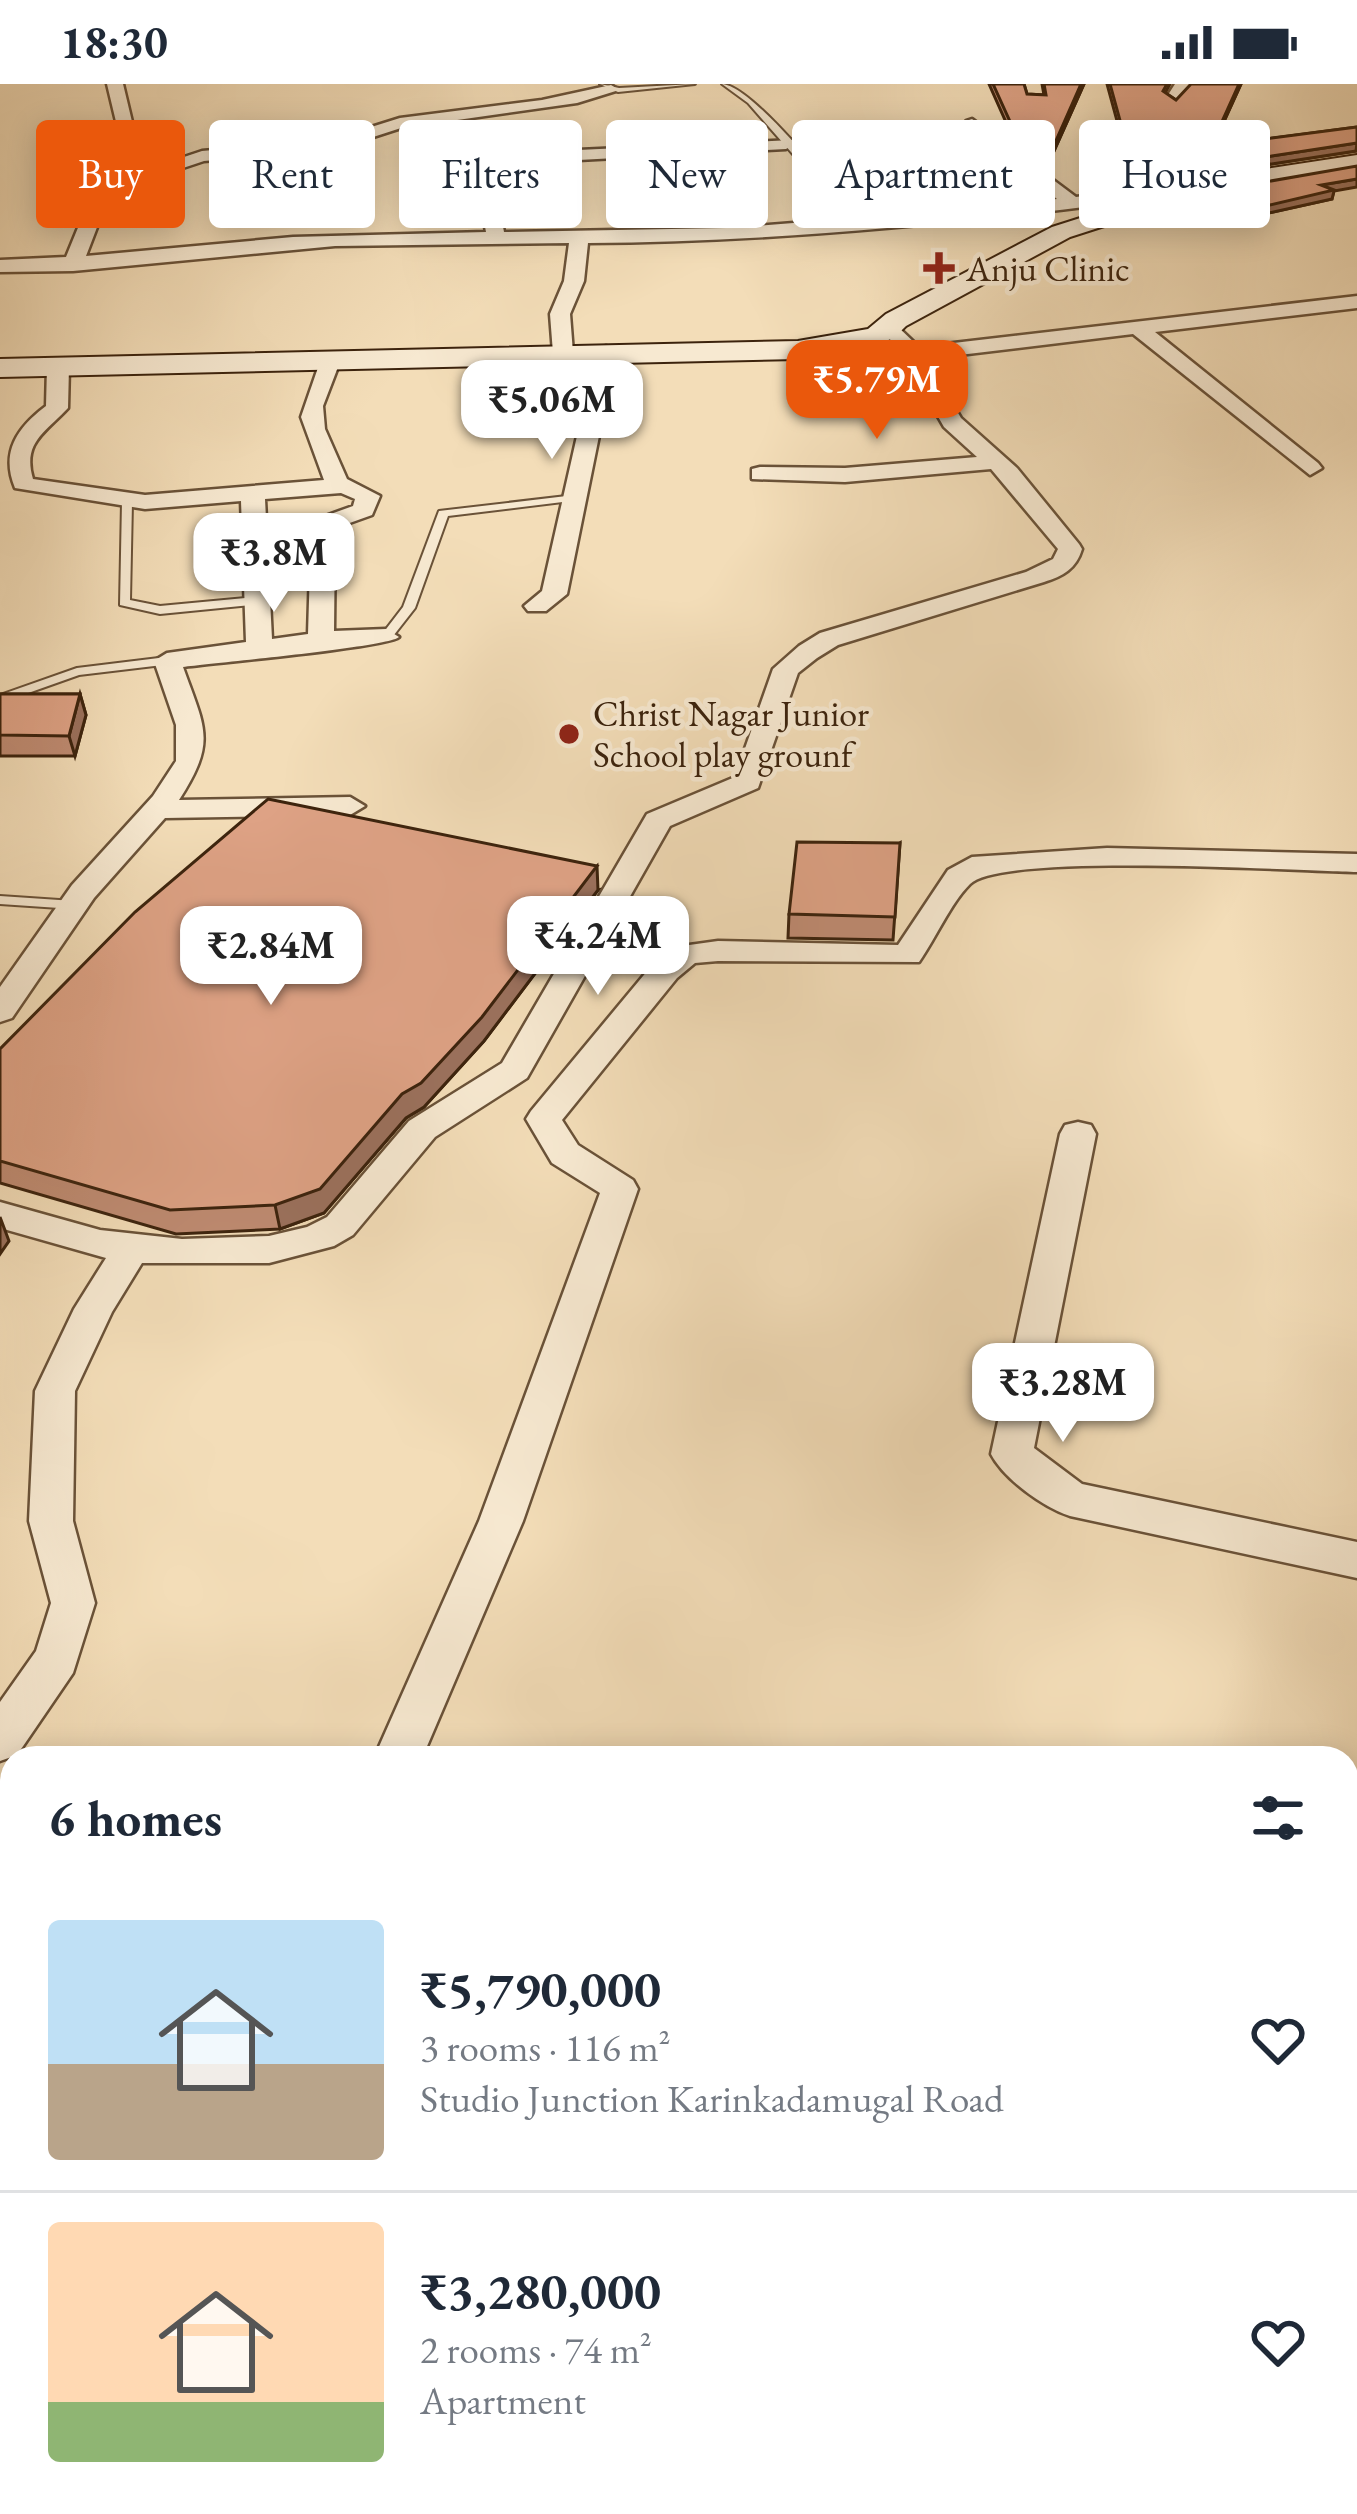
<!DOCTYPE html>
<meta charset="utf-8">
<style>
:root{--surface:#fff;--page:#f6f6f7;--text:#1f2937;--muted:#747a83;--line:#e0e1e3;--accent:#ea580c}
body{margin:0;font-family:"EB Garamond",serif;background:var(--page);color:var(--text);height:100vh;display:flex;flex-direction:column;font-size:45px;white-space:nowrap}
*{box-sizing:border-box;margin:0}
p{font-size:39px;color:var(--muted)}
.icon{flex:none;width:66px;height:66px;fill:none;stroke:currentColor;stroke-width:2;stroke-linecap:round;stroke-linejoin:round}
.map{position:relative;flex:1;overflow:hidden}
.drawer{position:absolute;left:0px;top:1662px;width:1359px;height:768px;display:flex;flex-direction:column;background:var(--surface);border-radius:36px 36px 0 0;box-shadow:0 6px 30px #0003}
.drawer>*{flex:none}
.guide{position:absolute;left:36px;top:36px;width:1287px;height:108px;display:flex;gap:24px}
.price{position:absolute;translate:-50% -102px;padding:0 27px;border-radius:24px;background:#fff;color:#222;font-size:39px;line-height:78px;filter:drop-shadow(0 3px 6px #0008)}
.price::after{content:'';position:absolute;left:50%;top:72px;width:36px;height:27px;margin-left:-18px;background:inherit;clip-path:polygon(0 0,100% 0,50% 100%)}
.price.current{background:var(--accent);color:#fff}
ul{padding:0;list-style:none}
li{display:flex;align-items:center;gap:36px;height:300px;padding:0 48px}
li+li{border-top:3px solid var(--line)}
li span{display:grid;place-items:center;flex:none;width:336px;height:240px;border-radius:12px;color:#555}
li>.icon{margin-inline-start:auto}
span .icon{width:144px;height:144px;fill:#fffc;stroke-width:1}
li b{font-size:51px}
h2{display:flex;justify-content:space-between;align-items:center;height:144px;padding:0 48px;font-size:51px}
.tag{padding:0 42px;border-radius:12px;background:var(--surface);box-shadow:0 6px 30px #0003;font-size:42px;line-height:108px}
.tag.current{background:var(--accent);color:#fff}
.status{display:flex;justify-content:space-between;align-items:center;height:84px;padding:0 60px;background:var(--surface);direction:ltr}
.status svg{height:33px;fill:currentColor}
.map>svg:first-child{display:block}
</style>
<div class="status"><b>18:30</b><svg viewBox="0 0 49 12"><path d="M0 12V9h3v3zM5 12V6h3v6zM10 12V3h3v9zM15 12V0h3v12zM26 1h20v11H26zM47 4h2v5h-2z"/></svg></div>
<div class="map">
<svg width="1357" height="2430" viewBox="0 0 1357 2430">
<rect width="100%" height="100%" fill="#f3ddb8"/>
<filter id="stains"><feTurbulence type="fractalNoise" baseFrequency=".00167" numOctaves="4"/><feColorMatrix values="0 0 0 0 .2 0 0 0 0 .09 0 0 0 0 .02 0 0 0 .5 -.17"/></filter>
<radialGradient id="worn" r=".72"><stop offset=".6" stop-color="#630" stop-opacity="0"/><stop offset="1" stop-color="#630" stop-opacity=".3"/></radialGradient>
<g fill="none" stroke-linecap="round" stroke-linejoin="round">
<defs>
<path id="service" d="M600 0 619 4 695 0 618 8Z
M722 0C754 2 837 110 862 138V142H856L748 19Z
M575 411 579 412V416L448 432 415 524 390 556H382L380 553 403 523 439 427Z
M127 415 132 418 130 516 160 522 257 513 261 514V520L160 530 120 521 122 418Z
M167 573 173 577 171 580 79 591 0 619V611L77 584Z
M0 812 74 817 81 821 74 825 0 820Z"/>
<path id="minor" d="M107 0H123L134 46 121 81H160L202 67 330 56 400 34 542 16 611 1 619 6 577 19 401 44 333 66 204 77 162 91H117L86 172 293 153 486 148 483 132 494 118 538 108 524 79 448 83 439 78 448 73 515 69 505 61 513 56 536 68 792 56 794 60 786 65 707 69 744 143 982 124 917 49 915 45 923 40 1000 122 1057 115 966 43V37L972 35 1076 113 1206 96 1215 101C1190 118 1138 116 1108 120 935 142 762 158 588 159L584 197 570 230 573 269 563 275 553 269 550 230 564 197 569 159 335 162 73 187 0 188V176L66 173 118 46ZM691 70 726 144 504 148 501 132 506 126 548 119 556 108 541 78Z
M1175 0H1191L1174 19 1166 14Z
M1357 212V224L1155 248 1318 379 1322 384 1310 391 1133 250 926 275 961 334 1017 384 1079 460 1082 465C1076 485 1063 492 1044 498L838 561 817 574 798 589 758 704 670 742 527 994 435 1053 353 1151 334 1162 269 1179H142L112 1228 75 1307 73 1437 95 1519 73 1589 17 1671 0 1677V1618L36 1567 51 1519 29 1437 35 1307 74 1225 106 1174 0 1144V1118L100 1146 182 1155 269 1152 307 1143 327 1133 409 1037 502 979 647 730 735 693 773 585 799 562 820 549 1026 488 1053 475 1058 465 991 385 845 398 752 395V385L760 383 845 384 977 373 944 343 898 263 880 246 883 242H897L919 263Z
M606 262 616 268 567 510 546 527H528L524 522 542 507 596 268Z
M331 269 341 275 323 322 325 345 347 395 380 412 372 431 344 441 335 451 334 547 386 545 399 553C389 563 213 579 183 583 205 645 217 657 179 716L350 713 365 722 350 731 165 734 94 814 12 934 0 938V903L72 801 153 712 176 677V641L154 577 167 569 246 558 241 417 145 425 15 404C0 368 18 343 46 322L47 283 58 277 69 283 68 324C46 348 22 358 33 395L145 411 324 396 301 333 321 275ZM341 409 355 415 353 422 328 431 311 450 308 550 272 555 265 415Z
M1107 764 1357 770V788C1297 787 1002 768 970 800 950 820 936 854 919 878L718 877 695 879 677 894 562 1036 578 1061 633 1096 638 1105 523 1437 422 1674H374L479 1437 600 1109 552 1079 526 1035 531 1027 653 880 675 863 718 857 898 861 948 786 972 773Z
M1078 1038 1091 1041 1096 1050 1034 1364 1082 1400 1357 1458V1494L1070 1432C1043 1423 1004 1395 991 1370L1060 1050 1065 1041Z
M1357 1883V1957L1347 1961V1887Z
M0 1975 12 1978V2032L0 2029Z"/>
<path id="secondary" d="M1357 71V85L1210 108 1070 153 906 242C880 271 834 271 798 275L0 293V275L798 257 868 245 886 230 1052 143 1206 94Z"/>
</defs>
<use href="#service" stroke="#6a5238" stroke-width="4"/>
<use href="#minor" stroke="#6a5238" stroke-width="5"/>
<use href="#secondary" stroke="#3c230d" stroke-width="4"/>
<use href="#service" fill="#f7e9d1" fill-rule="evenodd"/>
<use href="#minor" fill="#f7e9d1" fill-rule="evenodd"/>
<use href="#secondary" fill="#f7e9d1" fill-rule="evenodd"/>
</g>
<path fill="#bf8b72" stroke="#3c230d" stroke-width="3" d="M989 0H1024L1027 10 1044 11 1042 0H1084L1046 85 1006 55 1009 45Z
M1107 0H1170L1165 9 1176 16 1241 0 1213 62 1357 43V67L1147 99 1132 92Z
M976 78 1031 100 996 105 975 89Z
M1334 107 1332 115 1251 133 1246 125 1213 131 1189 120 1190 111Z
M0 610H80L86 631 75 672H0Z
M900 759 893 856 788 854 789 830Z
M598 806 484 957 424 1023 406 1034 324 1129 280 1145 176 1150 0 1099V965Z"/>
<path fill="#9b715d" stroke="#3c230d" stroke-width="3" d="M1081 0H1084L1046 85 1047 77Z
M1239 0H1241L1209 70 1211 62Z
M1357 59 1356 67 1147 99 1148 91Z
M1033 89 1031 100 996 105 997 93Z
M1357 95V103L1334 107 1332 115 1251 133 1253 125 1321 101Z
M1248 117 1246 125 1213 131 1215 123Z
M80 610 86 631 75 672 69 652Z
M597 782 598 806 484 957 424 1023 406 1034 324 1129 280 1145 275 1121Z
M0 1133 9 1157 0 1170Z"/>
<path fill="#dea285" stroke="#3c230d" stroke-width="3" d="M993 0H1024L1027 10 1046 11 1044 0H1081L1047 77 1007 47 1012 42Z
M1110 0H1167L1163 7 1176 16 1191 0H1239L1211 62 1357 43V59L1148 91 1133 84Z
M994 59 1033 89 997 93 976 78Z
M1357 82V95L1321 101 1334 106 1253 125 1248 117 1215 123 1190 111Z
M0 610H80L69 652 0 651Z
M268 715 597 782 482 933 421 999 402 1010 320 1105 275 1121 170 1126 0 1077V965L135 828Z
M797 758 900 759 895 833 789 830Z"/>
<g fill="#8f2418" stroke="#f7e9d1" stroke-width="4.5">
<path d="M933 166h12v12h12v12h-12v12h-12v-12h-12v-12h12z"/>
<circle cx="569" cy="650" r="12"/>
</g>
<g text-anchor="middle" stroke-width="9" stroke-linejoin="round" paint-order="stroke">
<g font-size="36" fill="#3c230d" stroke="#f7e9d1" text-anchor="start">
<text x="966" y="197">Anju Clinic</text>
<text x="593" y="642">Christ Nagar Junior<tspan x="593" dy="41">School play grounf</tspan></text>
</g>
</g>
<rect width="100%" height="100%" filter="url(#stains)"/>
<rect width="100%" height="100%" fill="url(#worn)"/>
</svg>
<b class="price current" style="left:877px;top:358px">₹5.79M</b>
<b class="price" style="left:552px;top:378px">₹5.06M</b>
<b class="price" style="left:274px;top:531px">₹3.8M</b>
<b class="price" style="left:598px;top:914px">₹4.24M</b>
<b class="price" style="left:271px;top:924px">₹2.84M</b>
<b class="price" style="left:1063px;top:1361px">₹3.28M</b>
<div class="guide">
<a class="tag current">Buy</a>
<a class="tag">Rent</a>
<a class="tag">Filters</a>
<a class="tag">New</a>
<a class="tag">Apartment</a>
<a class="tag">House</a>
</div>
<section class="drawer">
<h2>6 homes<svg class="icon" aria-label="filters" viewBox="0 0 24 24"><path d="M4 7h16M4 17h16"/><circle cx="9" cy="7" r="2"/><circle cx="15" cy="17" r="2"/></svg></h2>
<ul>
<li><span style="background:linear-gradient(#bfe0f5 60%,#b9a48a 0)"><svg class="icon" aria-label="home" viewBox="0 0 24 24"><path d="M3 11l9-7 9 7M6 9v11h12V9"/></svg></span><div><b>₹5,790,000</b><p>3 rooms · 116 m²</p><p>Studio Junction Karinkadamugal Road</p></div><svg class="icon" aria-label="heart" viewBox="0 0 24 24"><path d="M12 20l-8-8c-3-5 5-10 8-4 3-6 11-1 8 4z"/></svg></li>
<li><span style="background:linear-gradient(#ffd9b3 75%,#8fb573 0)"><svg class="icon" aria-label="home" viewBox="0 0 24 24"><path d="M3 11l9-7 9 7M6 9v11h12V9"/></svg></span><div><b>₹3,280,000</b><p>2 rooms · 74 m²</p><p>Apartment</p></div><svg class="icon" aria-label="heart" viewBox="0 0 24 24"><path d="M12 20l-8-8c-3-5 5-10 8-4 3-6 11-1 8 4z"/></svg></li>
</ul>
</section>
</div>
